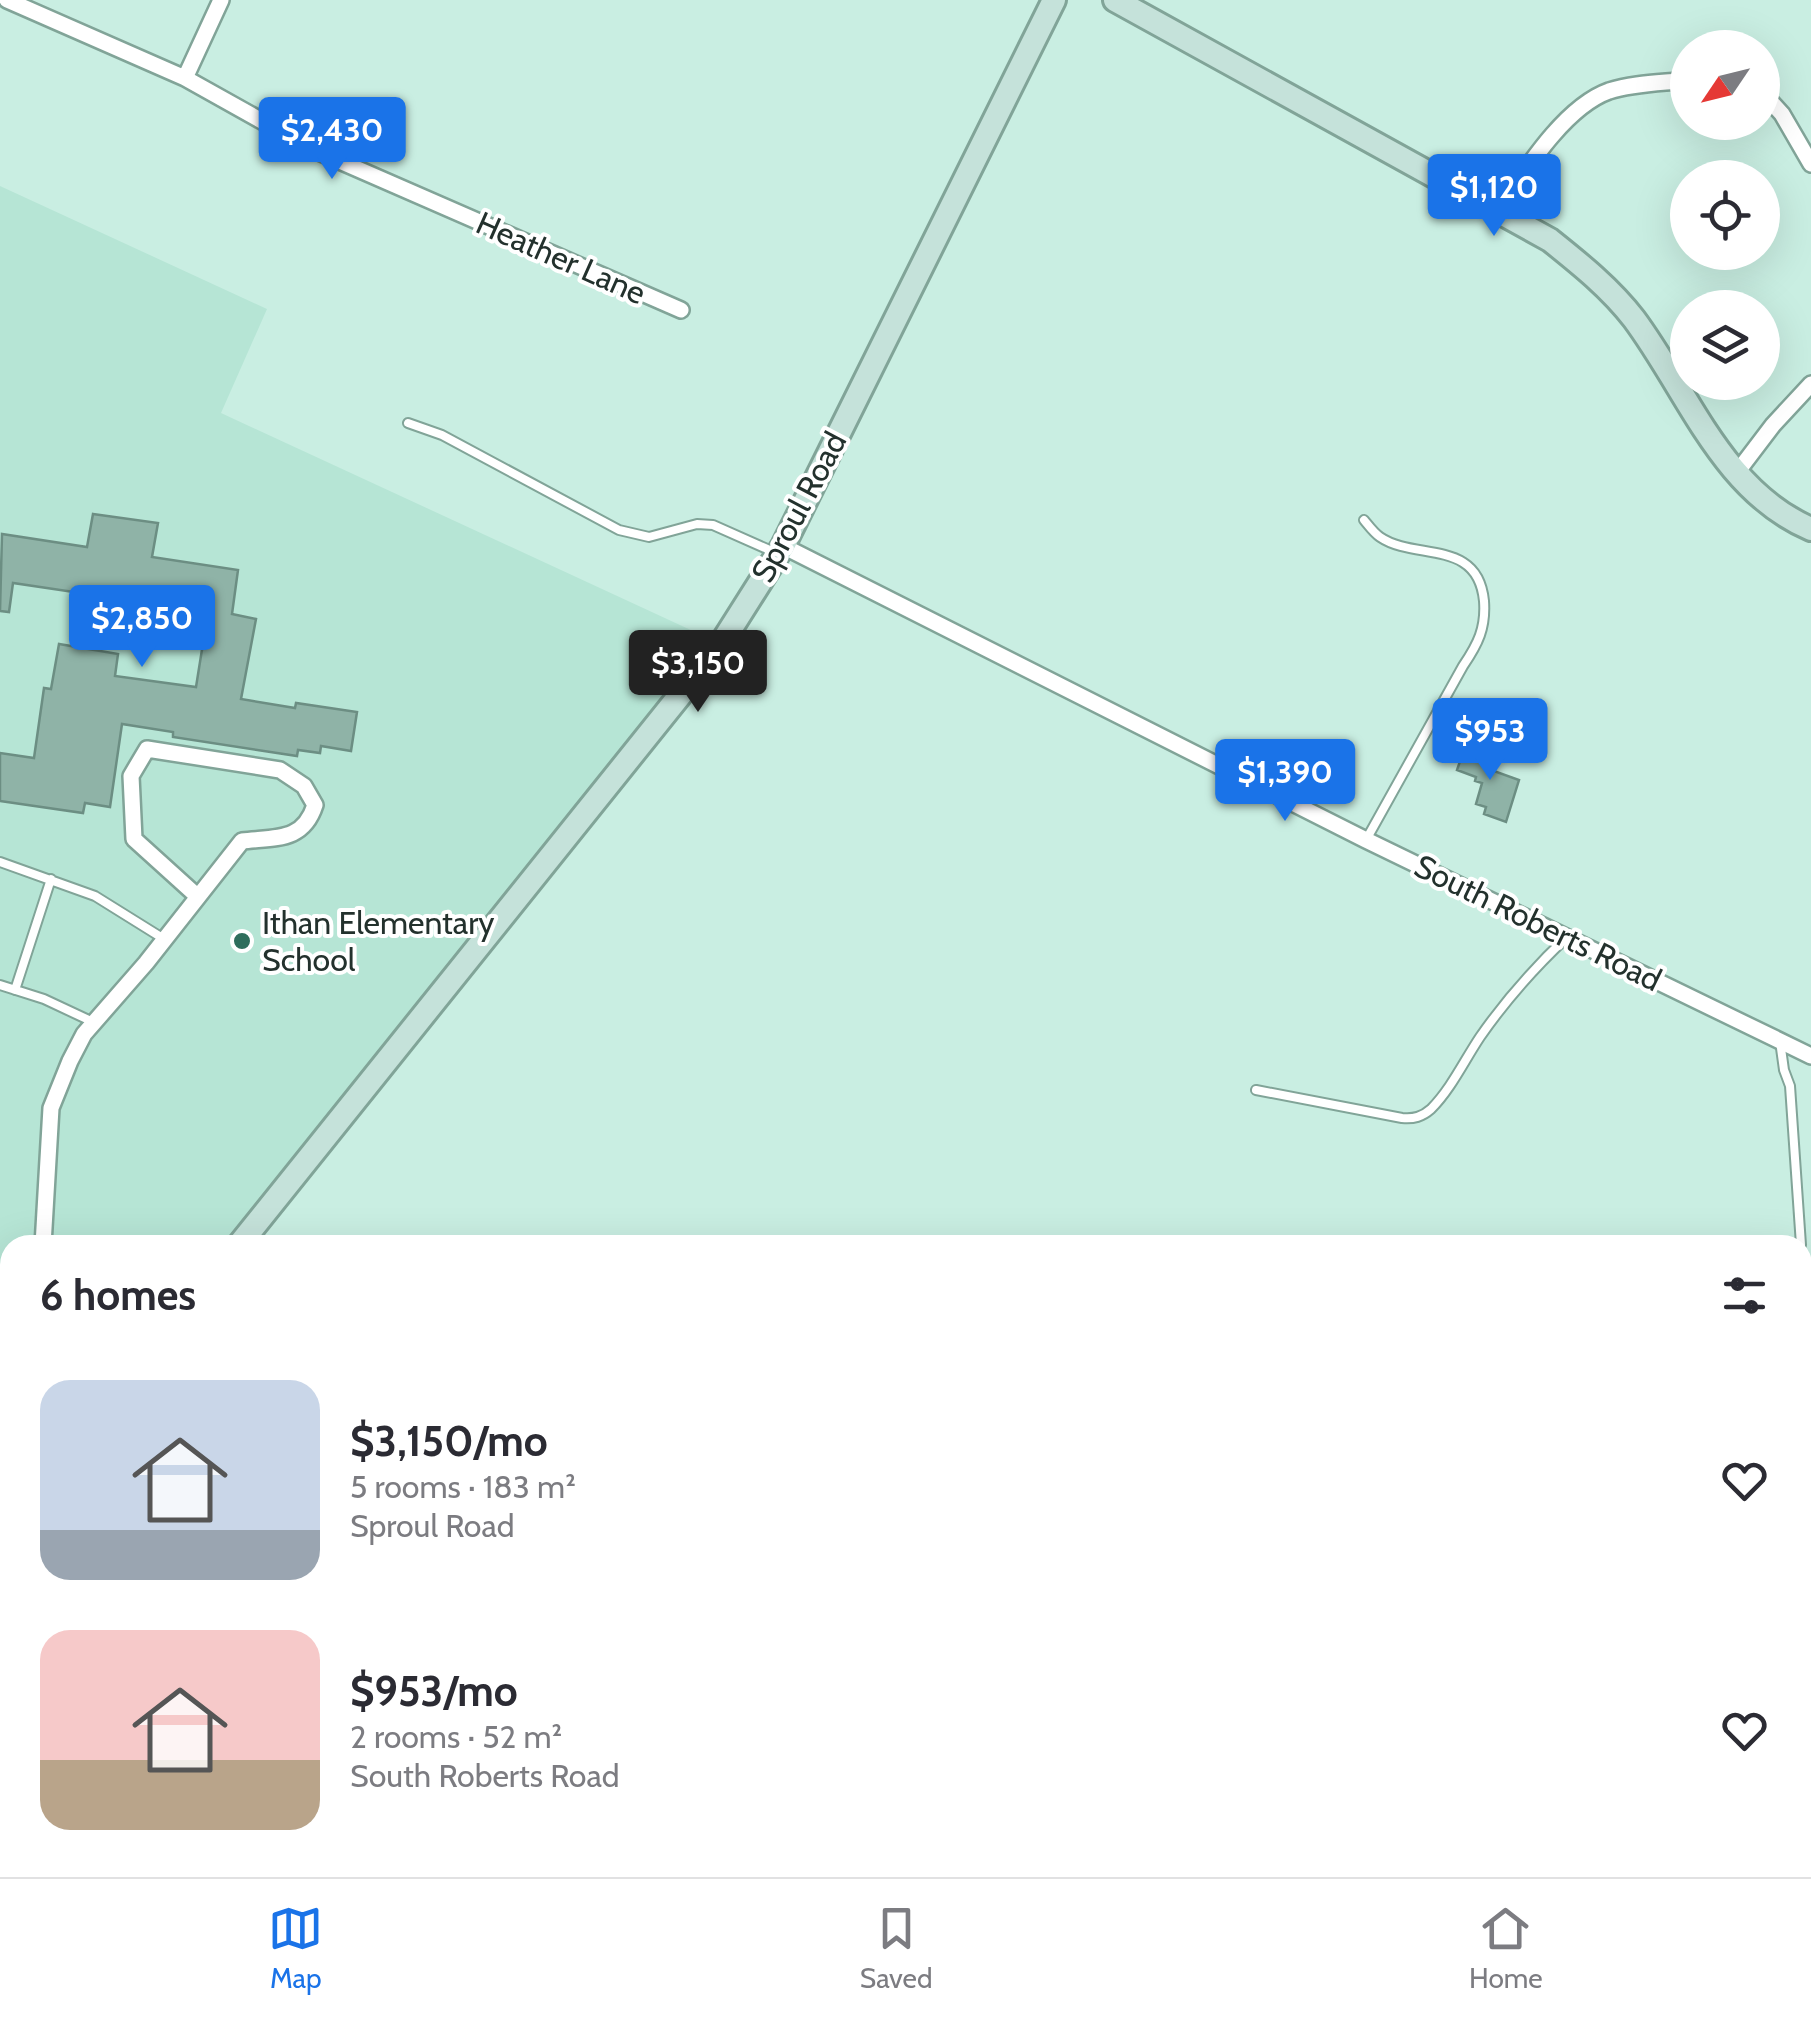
<!DOCTYPE html>
<meta charset="utf-8">
<style>
:root{--surface:#fff;--page:#f2f2f3;--text:#2b2b33;--muted:#7c7c81;--line:#e1e1e2;--accent:#1a73e8}
body{margin:0;font-family:Cabin,sans-serif;background:var(--page);color:var(--text);height:100vh;display:flex;flex-direction:column;font-size:38px;white-space:nowrap}
*{box-sizing:border-box;margin:0}
p{font-size:32px;color:var(--muted)}
.icon{flex:none;width:55px;height:55px;fill:none;stroke:currentColor;stroke-width:2;stroke-linecap:round;stroke-linejoin:round}
.map{position:relative;flex:1;overflow:hidden}
.drawer{position:absolute;left:0px;top:1235px;width:1812px;height:642px;display:flex;flex-direction:column;background:var(--surface);border-radius:30px 30px 0 0;box-shadow:0 10px 40px #0002}
.drawer>*{flex:none}
.needle{width:65px;rotate:235deg}
.buttons{position:absolute;left:1670px;top:30px;display:grid;gap:20px}
.buttons a{display:grid;place-items:center;width:110px;height:110px;border-radius:50%;background:var(--surface);box-shadow:0 10px 40px #0002;font-size:50px}
.price{position:absolute;translate:-50% -85px;padding:0 22px;border-radius:10px;background:var(--accent);color:#fff;font-size:32px;line-height:65px;filter:drop-shadow(0 2px 5px #0008)}
.price::after{content:'';position:absolute;left:50%;top:60px;width:30px;height:22px;margin-left:-15px;background:inherit;clip-path:polygon(0 0,100% 0,50% 100%)}
.price.active{background:#222;color:#fff}
ul{padding:0;list-style:none}
li{display:flex;align-items:center;gap:30px;height:250px;padding:0 40px}
li span{display:grid;place-items:center;flex:none;width:280px;height:200px;border-radius:30px;color:#555}
li>.icon{margin-inline-start:auto}
span .icon{width:120px;height:120px;fill:#fffc;stroke-width:1}
li b{font-size:42px}
h2{display:flex;justify-content:space-between;align-items:center;height:120px;padding:0 40px;font-size:42px}
.menu{display:flex;justify-content:space-around;align-items:center;height:140px;border-top:2px solid var(--line);background:var(--surface);font-size:28px;color:var(--muted)}
.menu a{display:grid;justify-items:center;gap:5px}
.menu .active{color:var(--accent)}
.map>svg:first-child{display:block}
</style>
<div class="map">
<svg width="1811" height="1877" viewBox="0 0 1811 1877">
<rect width="100%" height="100%" fill="#c9eee2"/>
<path fill="#b6e5d5" d="M0 186 267 309 221 413 721 644 239 1245H10V1530L0 1542Z"/>
<path fill="#8fb3a7" stroke="#6c8e83" stroke-width="2.5" d="M93 514 158 523 152 557 238 570 232 614 256 619 241 699 295 708 296 703 357 712 351 751 321 746 320 753 298 750 297 756 173 737V732L122 724 110 807 85 803 83 813 0 801V753L34 758 44 688 51 689 59 644 118 654 115 676 196 687 208 612 131 600 129 618 92 612 94 595 13 583 9 612 0 611 2 534 87 547Z
M1465 747 1495 756 1491 770 1519 780 1506 822 1484 814 1486 807 1476 804 1482 783 1475 781 1476 777 1457 770Z"/>
<g fill="none" stroke-linecap="round" stroke-linejoin="round">
<defs>
<path id="service" d="M408 423 442 435 619 530 649 537 697 524 713 525 774 552
M1364 520C1369 526 1374 533 1380 537 1415 561 1478 538 1484 601 1486 628 1478 644 1463 666L1366 840
M0 862 95 896 164 939
M0 985 44 999 93 1022
M15 990 51 879
M1780 1041 1784 1070 1790 1086 1801 1245
M1256 1090 1402 1118C1414 1119 1422 1117 1431 1109 1451 1089 1464 1061 1480 1037 1505 1001 1535 967 1567 937
M1802 1269V1288
M1802 1816 1805 1793 1811 1783
M1035 1868 1042 1877
M1779 1877 1782 1868"/>
<path id="minor" d="M7 0 185 78 312 149 681 310
M185 78 221 0
M1762 92 1782 114 1811 164
M1497 211C1524 172 1564 107 1609 91 1634 83 1662 83 1688 80
M1735 475 1773 425 1811 384
M783 546 1366 840 1811 1056
M43 1245 51 1108 70 1061 84 1034 146 963 242 841C276 837 303 842 315 805L304 786 280 770 147 749 131 776 134 839 197 896
M0 1345 10 1332
M464 1877 471 1868"/>
<path id="secondary" d="M1115 0 1550 240C1580 264 1610 288 1634 319 1689 393 1722 491 1811 529
M239 1245 721 644 783 546 1054 0
M0 1542 10 1530"/>
</defs>
<use href="#service" stroke="#81a498" stroke-width="12"/>
<use href="#minor" stroke="#81a498" stroke-width="20"/>
<use href="#secondary" stroke="#81a498" stroke-width="28"/>
<use href="#service" stroke="#fff" stroke-width="8"/>
<use href="#minor" stroke="#fff" stroke-width="15"/>
<use href="#secondary" stroke="#c5e2da" stroke-width="22"/>
</g>
<circle fill="#2e6e5c" stroke="#fff" stroke-width="4" cx="242" cy="941" r="10"/>
<g text-anchor="middle" stroke-width="8" stroke-linejoin="round" paint-order="stroke">
<g font-size="32" fill="#23312d" stroke="#fff">
<text transform="translate(561 258) rotate(24)" y="11">Heather Lane</text>
<text transform="translate(799 507) rotate(-62)" y="11">Sproul Road</text>
<text transform="translate(1538 923) rotate(26)" y="11">South Roberts Road</text>
</g>
<g font-size="32" fill="#23312d" stroke="#fff" text-anchor="start">
<text x="262" y="934">Ithan Elementary<tspan x="262" dy="37">School</tspan></text>
</g>
</g>
</svg>
<div class="buttons">
<a><svg class="needle" viewBox="-14 -14 28 28"><path d="M0-13l5 13h-10z" fill="#e53935"/><path d="M0 13l5-13h-10z" fill="#7c7c81"/></svg></a>
<a><svg class="icon" aria-label="locate" viewBox="0 0 24 24"><circle cx="12" cy="12" r="6"/><path d="M12 2v4M12 18v4M2 12h4M18 12h4"/></svg></a>
<a><svg class="icon" aria-label="layers" viewBox="0 0 24 24"><path d="M12 4l9 5-9 5-9-5zM3 14l9 5 9-5"/></svg></a>
</div>
<b class="price" style="left:332px;top:182px">$2,430</b>
<b class="price" style="left:1494px;top:239px">$1,120</b>
<b class="price" style="left:142px;top:670px">$2,850</b>
<b class="price active" style="left:698px;top:715px">$3,150</b>
<b class="price" style="left:1490px;top:783px">$953</b>
<b class="price" style="left:1285px;top:824px">$1,390</b>
<section class="drawer">
<h2>6 homes<svg class="icon" aria-label="filters" viewBox="0 0 24 24"><path d="M4 7h16M4 17h16"/><circle cx="9" cy="7" r="2"/><circle cx="15" cy="17" r="2"/></svg></h2>
<ul>
<li><span style="background:linear-gradient(#c9d6e8 75%,#9aa5b1 0)"><svg class="icon" aria-label="home" viewBox="0 0 24 24"><path d="M3 11l9-7 9 7M6 9v11h12V9"/></svg></span><div><b>$3,150/mo</b><p>5 rooms · 183 m²</p><p>Sproul Road</p></div><svg class="icon" aria-label="heart" viewBox="0 0 24 24"><path d="M12 20l-8-8c-3-5 5-10 8-4 3-6 11-1 8 4z"/></svg></li>
<li><span style="background:linear-gradient(#f6c9c9 65%,#b9a48a 0)"><svg class="icon" aria-label="home" viewBox="0 0 24 24"><path d="M3 11l9-7 9 7M6 9v11h12V9"/></svg></span><div><b>$953/mo</b><p>2 rooms · 52 m²</p><p>South Roberts Road</p></div><svg class="icon" aria-label="heart" viewBox="0 0 24 24"><path d="M12 20l-8-8c-3-5 5-10 8-4 3-6 11-1 8 4z"/></svg></li>
</ul>
</section>
</div>
<nav class="menu">
<a class="active"><svg class="icon" aria-label="map" viewBox="0 0 24 24"><path d="M3 6l6-2 6 2 6-2v14l-6 2-6-2-6 2zM9 4v14M15 6v14"/></svg>Map</a>
<a><svg class="icon" aria-label="saved" viewBox="0 0 24 24"><path d="M7 4h10v16l-5-4-5 4z"/></svg>Saved</a>
<a><svg class="icon" aria-label="home" viewBox="0 0 24 24"><path d="M3 11l9-7 9 7M6 9v11h12V9"/></svg>Home</a>
</nav>
